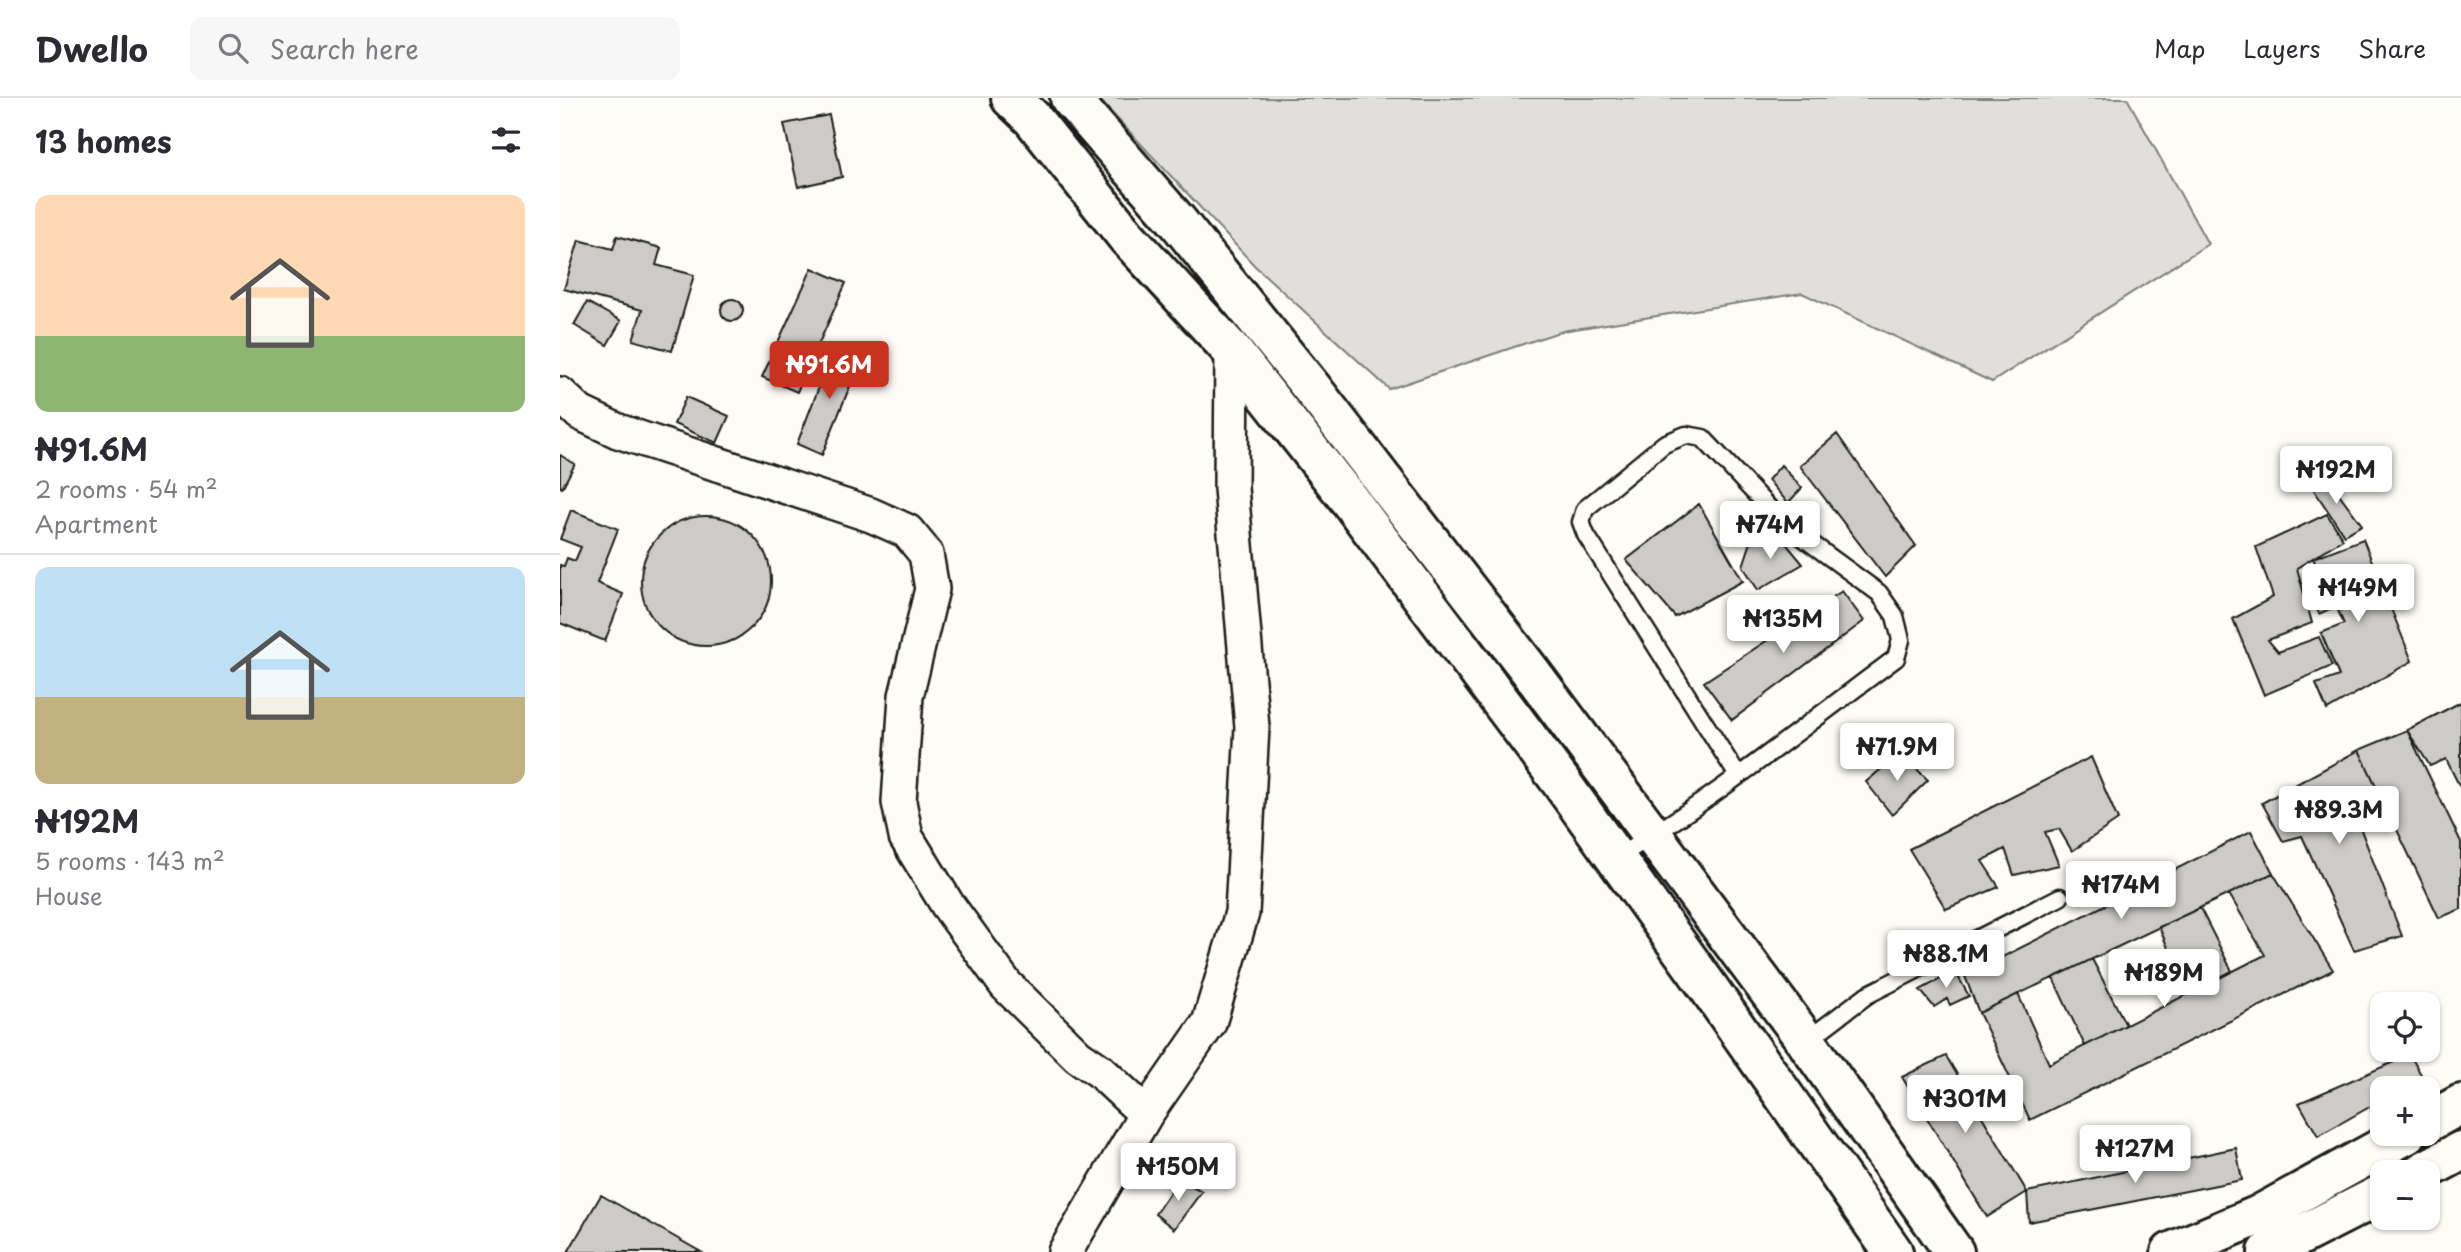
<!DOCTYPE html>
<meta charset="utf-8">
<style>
:root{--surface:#fff;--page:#f7f7f7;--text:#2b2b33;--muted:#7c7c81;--line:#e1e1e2;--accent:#c8321e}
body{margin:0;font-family:"Playpen Sans",sans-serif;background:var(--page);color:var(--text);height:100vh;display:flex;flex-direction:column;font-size:26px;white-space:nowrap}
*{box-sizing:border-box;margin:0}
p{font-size:23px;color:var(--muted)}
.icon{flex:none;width:38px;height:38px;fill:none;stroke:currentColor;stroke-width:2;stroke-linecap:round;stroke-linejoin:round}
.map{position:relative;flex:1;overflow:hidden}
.details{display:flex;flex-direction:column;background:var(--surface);width:560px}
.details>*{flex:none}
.tools{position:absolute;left:1810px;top:894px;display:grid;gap:14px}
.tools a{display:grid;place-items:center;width:70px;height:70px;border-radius:14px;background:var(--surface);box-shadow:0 2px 5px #0004;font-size:35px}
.price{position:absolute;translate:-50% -60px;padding:0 16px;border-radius:7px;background:#fff;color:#222;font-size:23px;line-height:46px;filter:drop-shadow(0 2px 4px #0008)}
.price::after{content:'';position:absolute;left:50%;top:42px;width:21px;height:16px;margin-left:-10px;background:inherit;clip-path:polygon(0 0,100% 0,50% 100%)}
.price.current{background:var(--accent);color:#fff}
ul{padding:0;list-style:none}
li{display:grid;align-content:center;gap:14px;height:371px;padding:0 35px}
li+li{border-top:2px solid var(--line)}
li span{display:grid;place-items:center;height:217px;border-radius:14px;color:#555}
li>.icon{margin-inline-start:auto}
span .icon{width:126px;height:126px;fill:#fffc;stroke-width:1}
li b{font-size:30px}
h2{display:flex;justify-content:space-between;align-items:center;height:84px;padding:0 35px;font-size:30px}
header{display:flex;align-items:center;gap:42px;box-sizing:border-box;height:98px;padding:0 35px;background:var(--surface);border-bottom:2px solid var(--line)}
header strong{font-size:33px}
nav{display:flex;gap:38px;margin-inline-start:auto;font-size:24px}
.search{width:490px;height:63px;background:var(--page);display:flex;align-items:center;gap:18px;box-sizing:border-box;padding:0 24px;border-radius:14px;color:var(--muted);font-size:26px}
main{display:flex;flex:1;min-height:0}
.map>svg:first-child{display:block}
</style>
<header>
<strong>Dwello</strong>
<div class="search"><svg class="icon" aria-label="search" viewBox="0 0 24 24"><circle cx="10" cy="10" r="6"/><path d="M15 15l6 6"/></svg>Search here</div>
<nav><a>Map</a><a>Layers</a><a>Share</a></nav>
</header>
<main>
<section class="details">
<h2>13 homes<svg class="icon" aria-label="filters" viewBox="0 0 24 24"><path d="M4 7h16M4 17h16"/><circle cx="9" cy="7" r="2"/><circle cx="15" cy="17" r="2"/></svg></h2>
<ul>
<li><span style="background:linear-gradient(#ffd9b3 65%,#8fb573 0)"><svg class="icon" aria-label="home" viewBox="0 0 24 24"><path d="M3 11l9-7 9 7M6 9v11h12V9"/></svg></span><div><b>₦91.6M</b><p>2 rooms · 54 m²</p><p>Apartment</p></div></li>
<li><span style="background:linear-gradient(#bfe0f5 60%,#c2b280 0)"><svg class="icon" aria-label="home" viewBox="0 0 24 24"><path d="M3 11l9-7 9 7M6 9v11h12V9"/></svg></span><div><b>₦192M</b><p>5 rooms · 143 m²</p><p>House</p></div></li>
</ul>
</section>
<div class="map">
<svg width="1901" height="1154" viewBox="0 0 1901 1154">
<rect width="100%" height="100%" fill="#fdfcf7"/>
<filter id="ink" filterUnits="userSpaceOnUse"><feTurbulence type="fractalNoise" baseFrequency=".0143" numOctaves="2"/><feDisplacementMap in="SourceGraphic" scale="14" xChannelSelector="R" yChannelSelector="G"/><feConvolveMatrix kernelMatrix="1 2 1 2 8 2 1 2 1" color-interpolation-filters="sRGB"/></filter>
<g filter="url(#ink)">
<path fill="#e0dfdb" stroke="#7e7e7c" stroke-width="2" d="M538 0H1567L1648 146 1432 284 1242 195 1002 233 829 291 695 168Z"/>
<path fill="#cccbc8" stroke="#1c1c1c" stroke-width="2" d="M269 17 282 79 238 89 224 26Z
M57 138 101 150 96 167 134 177 112 253 73 242 82 212 4 191 19 142 53 151Z
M252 170 286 185 237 294 202 279Z
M161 212a11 11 0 1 1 22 0a11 11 0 1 1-22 0Z
M27 204 61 223 47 247 14 227Z
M274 250 301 261 262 357 237 346Z
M126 299 169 318 157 345 114 326Z
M1277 336 1356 448 1325 479 1240 368Z
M0 357 15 366 2 390 0 389Z
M1221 367 1242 390 1228 405 1208 382Z
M1766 378 1802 427 1784 437 1752 389Z
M1139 406 1183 483 1115 519 1066 462Z
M11 412 58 431 37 485 63 496 45 543 0 525V467L4 468 7 460 15 463 21 449 0 441Z
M1767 416 1783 441 1737 470 1752 525 1708 542 1718 554 1759 539 1772 568 1704 597 1673 521 1713 499 1696 449Z
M81 483a65 65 0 1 1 130 0a65 65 0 1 1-130 0Z
M1219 437 1243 466 1198 492 1183 468 1191 444Z
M1803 441 1852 563 1767 612 1756 586 1779 578 1761 535 1784 526 1776 508 1759 516 1755 506 1771 500 1753 460Z
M1282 493 1304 523 1172 622 1144 584Z
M1901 604V691L1886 661 1870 668 1847 632Z
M1847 632 1901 744V811L1879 820 1799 652Z
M1799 652 1818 692 1793 711 1842 838 1794 852 1742 738 1723 743 1702 705Z
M1340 655 1368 682 1332 717 1306 684Z
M1531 659 1558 722 1512 753 1499 731 1485 734 1499 767 1454 777 1445 751 1422 763 1439 789 1386 811 1349 751Z
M1691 733 1713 775 1419 915 1405 878Z
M1713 775 1773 872 1470 1022 1419 915 1458 896 1489 966 1705 857 1669 796Z
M1640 810 1672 873 1628 896 1599 829Z
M1532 861 1566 927 1525 948 1493 880Z
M1395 873 1409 898 1390 907 1387 901 1374 909 1360 892Z
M1850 957 1863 980 1843 990H1822V1002L1758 1038 1739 1005Z
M1386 958 1467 1094 1427 1119 1342 979Z
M1676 1050 1682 1082 1469 1124 1467 1094Z
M619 1081 642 1093 614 1131 595 1116Z
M41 1097 141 1154H8Z"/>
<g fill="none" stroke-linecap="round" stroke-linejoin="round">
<defs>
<path id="service" d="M1056 760C1154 701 1244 628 1336 560L1341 542 1335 518 1319 495 1222 424 1143 340 1126 337 1104 346 1025 411 1021 424 1026 437 1178 678
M1246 943 1307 897 1500 799"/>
<path id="minor" d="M0 296 20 315 58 333 311 417 347 433 366 456 372 491 346 598 339 704 346 739 387 806 446 887 518 958 540 973 586 1016
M505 1154 586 1016 649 925 682 815 692 629 671 390 672 253"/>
<path id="tertiary" d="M451 0 472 20 567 139 672 253 794 408 1001 684 1148 889 1333 1154
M510 0 618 124 751 289 971 574 1246 943 1394 1154"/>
<path id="secondary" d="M1867 1025 1901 1006
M1862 1074 1901 1053
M1611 1154 1699 1117 1847 1036
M1708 1154 1822 1096"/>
</defs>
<use href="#service" stroke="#1c1c1c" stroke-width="21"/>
<use href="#minor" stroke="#1c1c1c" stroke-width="38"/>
<use href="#tertiary" stroke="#1c1c1c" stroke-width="44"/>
<use href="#secondary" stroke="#1c1c1c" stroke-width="44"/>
<use href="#service" stroke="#fdfcf7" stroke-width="16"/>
<use href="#minor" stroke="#fdfcf7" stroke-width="33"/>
<use href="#tertiary" stroke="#fdfcf7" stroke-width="38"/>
<use href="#secondary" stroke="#fdfcf7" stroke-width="38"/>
</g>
</g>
</svg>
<div class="tools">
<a><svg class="icon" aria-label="locate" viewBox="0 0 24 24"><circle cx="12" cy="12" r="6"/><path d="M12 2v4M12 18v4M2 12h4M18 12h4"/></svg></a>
<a>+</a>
<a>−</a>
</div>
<b class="price current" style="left:269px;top:303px">₦91.6M</b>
<b class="price" style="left:1776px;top:408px">₦192M</b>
<b class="price" style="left:1210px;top:463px">₦74M</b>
<b class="price" style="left:1798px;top:526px">₦149M</b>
<b class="price" style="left:1223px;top:557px">₦135M</b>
<b class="price" style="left:1337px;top:685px">₦71.9M</b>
<b class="price" style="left:1779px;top:748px">₦89.3M</b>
<b class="price" style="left:1561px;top:823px">₦174M</b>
<b class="price" style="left:1386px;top:892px">₦88.1M</b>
<b class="price" style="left:1604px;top:911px">₦189M</b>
<b class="price" style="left:1405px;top:1037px">₦301M</b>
<b class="price" style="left:1575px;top:1087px">₦127M</b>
<b class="price" style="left:618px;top:1105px">₦150M</b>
</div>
</main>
